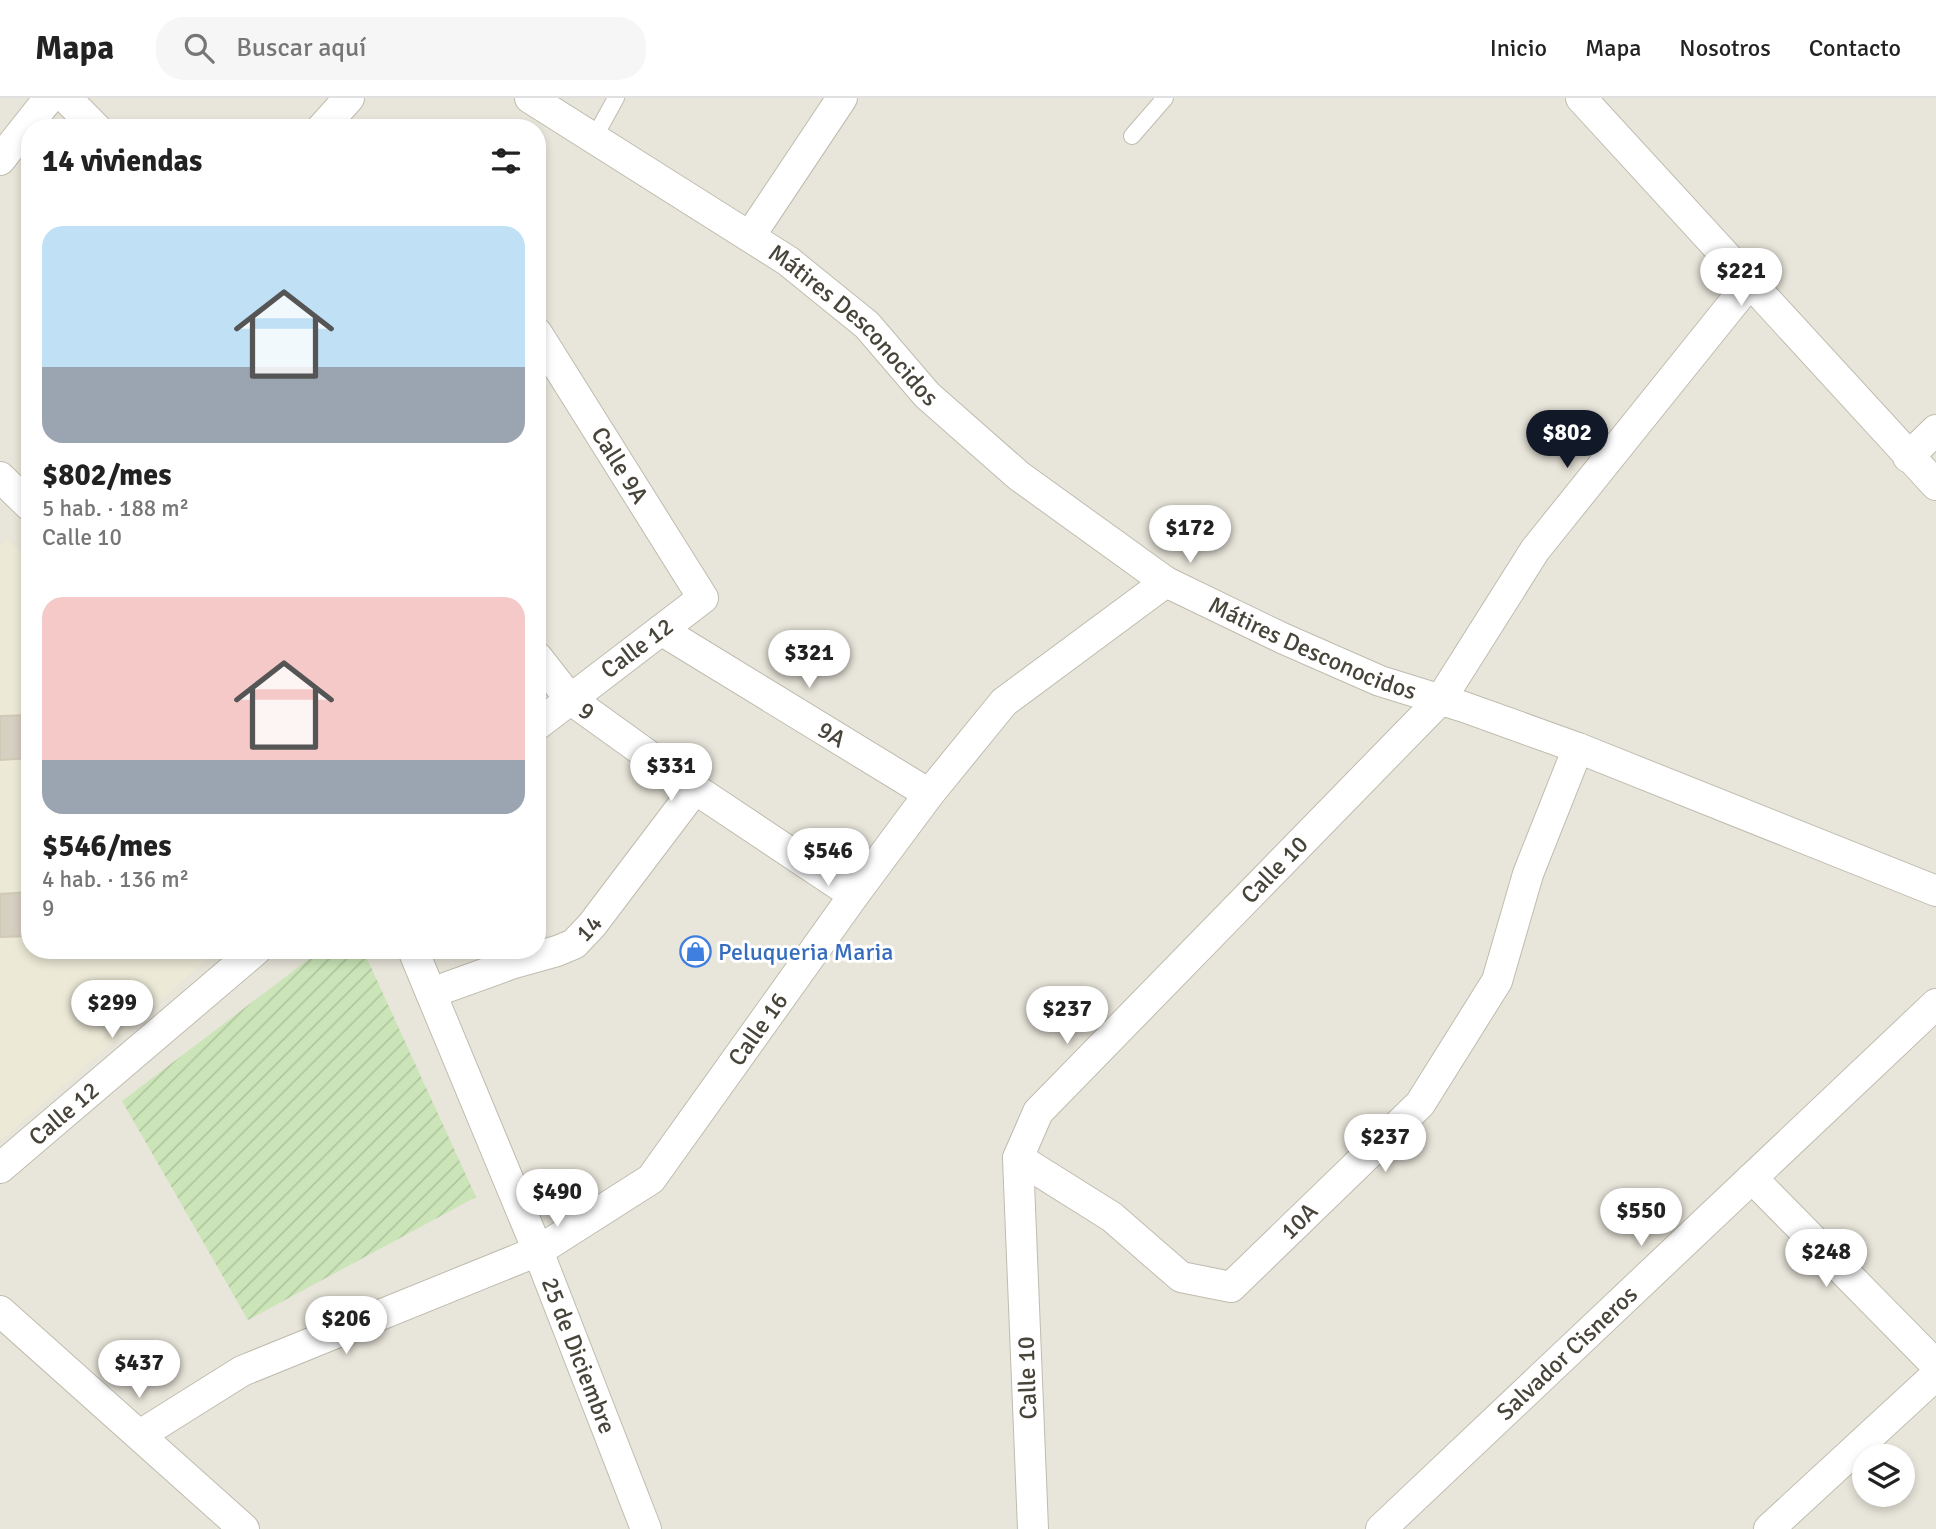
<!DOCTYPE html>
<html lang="es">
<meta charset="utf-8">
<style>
:root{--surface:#fff;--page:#f6f6f6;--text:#222;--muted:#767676;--line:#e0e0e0;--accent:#111827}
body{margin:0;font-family:Signika,sans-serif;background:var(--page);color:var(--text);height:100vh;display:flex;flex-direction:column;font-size:26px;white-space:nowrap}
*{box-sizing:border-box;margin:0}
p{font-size:23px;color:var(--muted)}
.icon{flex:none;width:38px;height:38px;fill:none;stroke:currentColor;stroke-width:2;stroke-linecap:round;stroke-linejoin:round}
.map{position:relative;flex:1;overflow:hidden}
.side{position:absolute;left:21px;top:21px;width:525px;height:840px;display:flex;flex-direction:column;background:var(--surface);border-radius:28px;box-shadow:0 4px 10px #0003}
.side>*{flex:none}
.buttons{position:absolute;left:1852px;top:1346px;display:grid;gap:14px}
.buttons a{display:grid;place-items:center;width:63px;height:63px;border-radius:50%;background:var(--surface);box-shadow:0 4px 10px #0003;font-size:35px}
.price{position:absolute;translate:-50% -60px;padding:0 16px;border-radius:24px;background:#fff;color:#222;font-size:23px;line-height:46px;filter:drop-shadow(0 2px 4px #0008)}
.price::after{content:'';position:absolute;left:50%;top:42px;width:21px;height:16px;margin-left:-10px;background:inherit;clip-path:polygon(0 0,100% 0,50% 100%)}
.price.selected{background:var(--accent);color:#fff}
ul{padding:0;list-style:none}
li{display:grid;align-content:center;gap:14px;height:371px;padding:0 21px}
li span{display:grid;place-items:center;height:217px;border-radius:21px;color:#555}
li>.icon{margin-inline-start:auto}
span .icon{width:126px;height:126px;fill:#fffc;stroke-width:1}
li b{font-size:30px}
h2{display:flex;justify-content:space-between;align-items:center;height:84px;padding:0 21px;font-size:30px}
header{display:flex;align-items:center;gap:42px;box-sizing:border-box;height:98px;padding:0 35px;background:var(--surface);border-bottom:2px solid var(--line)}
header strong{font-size:33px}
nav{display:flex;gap:38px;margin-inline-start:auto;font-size:24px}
.search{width:490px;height:63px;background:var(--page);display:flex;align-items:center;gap:18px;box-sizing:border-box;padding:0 24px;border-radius:28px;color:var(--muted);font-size:26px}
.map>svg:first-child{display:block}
</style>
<header>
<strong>Mapa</strong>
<div class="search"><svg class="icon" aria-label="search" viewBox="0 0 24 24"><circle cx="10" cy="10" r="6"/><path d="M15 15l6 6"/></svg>Buscar aquí</div>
<nav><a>Inicio</a><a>Mapa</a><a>Nosotros</a><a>Contacto</a></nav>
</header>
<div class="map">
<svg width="1936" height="1431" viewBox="0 0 1936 1431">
<defs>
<pattern id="garden-furrows" width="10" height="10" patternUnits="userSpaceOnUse" patternTransform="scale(1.75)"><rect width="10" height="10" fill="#cbe5b8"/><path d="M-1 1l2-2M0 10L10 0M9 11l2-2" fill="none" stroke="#b0c69f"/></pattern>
</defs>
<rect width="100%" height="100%" fill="#f4f3ec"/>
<path fill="#e8e5da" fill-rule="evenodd" d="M0 0H1936V1431H0ZM30 30H537V852H30ZM1864 1358H1902V1396H1864Z"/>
<path fill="#ece9d7" d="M6 441 30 462V852H218L0 1043V448Z"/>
<path fill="url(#garden-furrows)" d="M321 852H363L476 1099 248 1222 122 1003Z"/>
<path fill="#d5d0c2" stroke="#d0c9b6" stroke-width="2" d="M30 617V660L0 662V618Z
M30 794V838L0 839V796Z"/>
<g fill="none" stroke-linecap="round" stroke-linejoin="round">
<defs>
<path id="service" d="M1132 38 1165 0
M594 40 616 0"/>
<g id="minor">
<path d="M66 0 96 30"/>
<path id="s1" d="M530 0 788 163 867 227 927 297 1019 378 1166 484 1282 540 1380 583 1464 609 1578 650 1936 793"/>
<path d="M1581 0 1936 387"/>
<path d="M322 30 349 0"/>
<path d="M0 62 49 0"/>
<path d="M750 138 842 0"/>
<path id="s2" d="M537 235 703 500 537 627"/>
<path d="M1908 359 1936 332"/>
<path d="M0 379 30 408"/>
<path id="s3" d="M661 532 929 696"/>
<path id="s4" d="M537 559 570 601 695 691 854 797"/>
<path id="s5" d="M413 852 538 1153 646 1431"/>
<path id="s6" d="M431 895 514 865 557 853 574 846 592 827 695 691"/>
<path id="s7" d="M1018 1060 1112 1119 1181 1179 1231 1189 1420 1006 1497 883 1528 776 1578 650"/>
<path id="s8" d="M0 1070 256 852"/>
<path d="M1752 1080 1936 1267"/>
<path d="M0 1213 244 1431"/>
<path id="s9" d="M140 1337 242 1273 538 1153 651 1081 854 797 929 696 1004 604 1166 484"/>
<path id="s10" d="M1033 1431 1018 1060 1038 1014 1441 601 1535 452 1751 183"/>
<path id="s11" d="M1381 1431 1936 906"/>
<path d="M1769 1431 1936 1277"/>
</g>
</defs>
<use href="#service" stroke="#bfbcaf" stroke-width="18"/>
<use href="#minor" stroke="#bfbcaf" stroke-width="32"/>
<use href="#service" stroke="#fff" stroke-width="16"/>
<use href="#minor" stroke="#fff" stroke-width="30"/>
</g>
<defs>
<symbol id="shop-ring" viewBox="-11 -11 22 22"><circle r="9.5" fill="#fff" stroke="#3f7fe0" stroke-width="1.5"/><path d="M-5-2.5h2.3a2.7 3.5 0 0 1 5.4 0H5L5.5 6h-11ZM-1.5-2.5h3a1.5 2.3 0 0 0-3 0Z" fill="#3f7fe0"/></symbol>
</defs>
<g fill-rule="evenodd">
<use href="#shop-ring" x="678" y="836" width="35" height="35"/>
</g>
<g text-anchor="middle" stroke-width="6" stroke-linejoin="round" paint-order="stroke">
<g font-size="24" fill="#48443a" stroke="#fff">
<text dy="8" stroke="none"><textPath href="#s1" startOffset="397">Mátires Desconocidos</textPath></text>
<text dy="8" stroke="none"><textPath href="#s2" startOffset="156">Calle 9A</textPath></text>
<text dy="8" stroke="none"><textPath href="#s1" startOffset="964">Mátires Desconocidos</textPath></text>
<text transform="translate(637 550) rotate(-37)" y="8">Calle 12</text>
<text dy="8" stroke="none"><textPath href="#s4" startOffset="74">9</textPath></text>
<text dy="8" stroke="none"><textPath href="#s3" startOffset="200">9A</textPath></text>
<text dy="8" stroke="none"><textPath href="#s10" startOffset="760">Calle 10</textPath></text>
<text dy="8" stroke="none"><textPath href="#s6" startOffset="173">14</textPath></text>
<text dy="8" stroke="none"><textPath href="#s9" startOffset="758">Calle 16</textPath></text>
<text dy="8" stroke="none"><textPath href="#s8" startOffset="84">Calle 12</textPath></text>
<text dy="8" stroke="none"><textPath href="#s7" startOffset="348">10A</textPath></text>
<text dy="8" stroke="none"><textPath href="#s11" startOffset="256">Salvador Cisneros</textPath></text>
<text dy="8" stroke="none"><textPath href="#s5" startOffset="438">25 de Diciembre</textPath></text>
<text transform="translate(1027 1280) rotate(-92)" y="8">Calle 10</text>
</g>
<g font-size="24" fill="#366cbe" stroke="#fff" text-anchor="start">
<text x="718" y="862">Peluqueria Maria</text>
</g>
</g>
</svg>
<div class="buttons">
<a><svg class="icon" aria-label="layers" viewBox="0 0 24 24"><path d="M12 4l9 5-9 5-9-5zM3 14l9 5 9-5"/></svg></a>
</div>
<b class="price" style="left:1741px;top:210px">$221</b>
<b class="price selected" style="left:1567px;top:372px">$802</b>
<b class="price" style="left:1190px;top:467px">$172</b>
<b class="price" style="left:809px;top:592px">$321</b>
<b class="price" style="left:671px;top:705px">$331</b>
<b class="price" style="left:828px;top:790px">$546</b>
<b class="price" style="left:112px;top:942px">$299</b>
<b class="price" style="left:1067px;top:948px">$237</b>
<b class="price" style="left:1385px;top:1076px">$237</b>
<b class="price" style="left:557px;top:1131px">$490</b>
<b class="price" style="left:1641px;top:1150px">$550</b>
<b class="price" style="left:1826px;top:1191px">$248</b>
<b class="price" style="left:346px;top:1258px">$206</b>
<b class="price" style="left:139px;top:1302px">$437</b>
<section class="side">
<h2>14 viviendas<svg class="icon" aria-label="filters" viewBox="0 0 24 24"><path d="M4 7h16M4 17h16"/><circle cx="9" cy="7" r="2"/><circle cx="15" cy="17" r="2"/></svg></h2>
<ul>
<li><span style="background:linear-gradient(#bfe0f5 65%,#9aa5b1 0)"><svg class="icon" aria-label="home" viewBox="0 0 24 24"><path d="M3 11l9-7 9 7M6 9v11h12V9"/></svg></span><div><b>$802/mes</b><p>5 hab. · 188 m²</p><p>Calle 10</p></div></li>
<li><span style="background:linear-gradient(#f6c9c9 75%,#9aa5b1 0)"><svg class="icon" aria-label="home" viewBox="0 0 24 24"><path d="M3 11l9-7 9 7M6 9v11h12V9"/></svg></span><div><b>$546/mes</b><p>4 hab. · 136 m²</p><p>9</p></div></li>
</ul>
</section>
</div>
